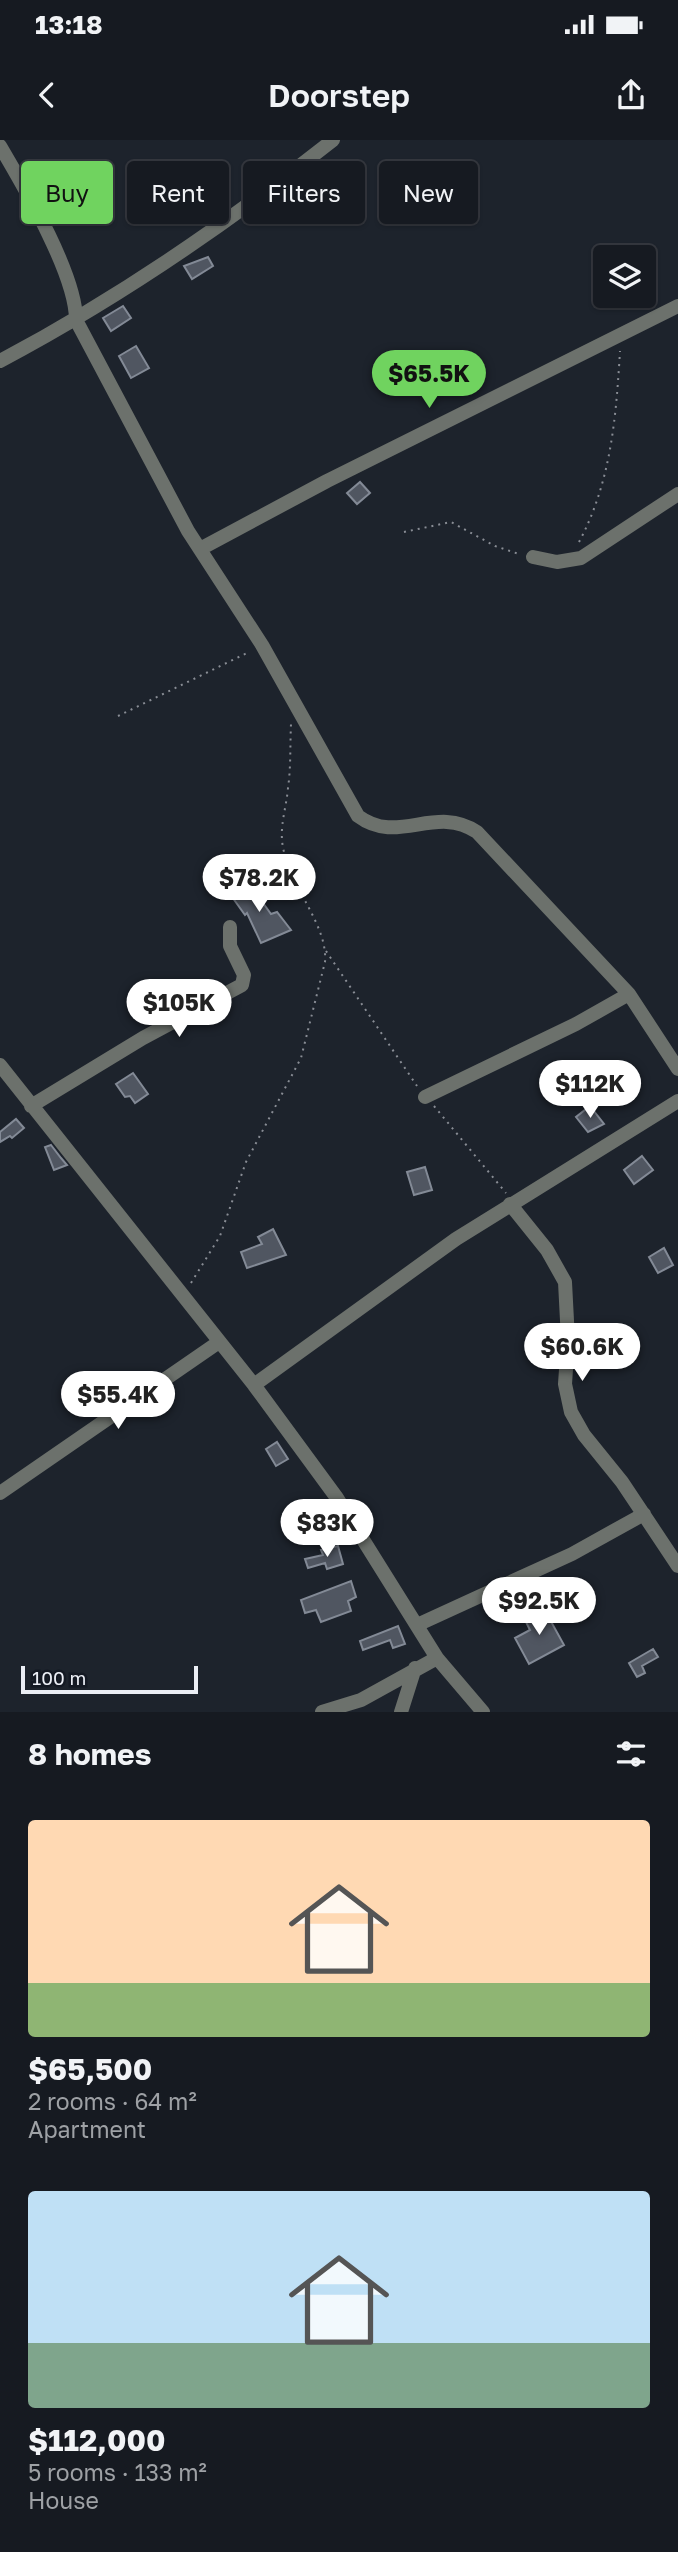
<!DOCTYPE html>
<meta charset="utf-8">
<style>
:root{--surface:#161a21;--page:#23272e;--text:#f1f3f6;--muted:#9ea1a5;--line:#35383f;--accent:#70d35f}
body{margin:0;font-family:"Golos Text",sans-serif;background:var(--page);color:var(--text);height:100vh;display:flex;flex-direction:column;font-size:26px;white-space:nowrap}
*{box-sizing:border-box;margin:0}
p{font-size:23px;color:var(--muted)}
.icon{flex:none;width:38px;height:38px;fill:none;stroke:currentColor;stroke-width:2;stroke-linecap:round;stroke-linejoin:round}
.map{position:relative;height:1572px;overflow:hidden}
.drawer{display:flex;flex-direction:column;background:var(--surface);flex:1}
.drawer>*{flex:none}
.top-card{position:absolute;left:21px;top:21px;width:637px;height:63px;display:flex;gap:14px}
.fabs{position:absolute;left:593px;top:105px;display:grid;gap:14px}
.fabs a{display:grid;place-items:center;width:63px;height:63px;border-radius:7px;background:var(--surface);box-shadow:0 2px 5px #0004,0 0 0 2px var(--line);font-size:35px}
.scale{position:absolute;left:21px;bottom:18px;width:177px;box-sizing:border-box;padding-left:7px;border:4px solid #ebeef5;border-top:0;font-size:19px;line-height:24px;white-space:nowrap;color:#ebeef5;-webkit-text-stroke:5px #141923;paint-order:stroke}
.price{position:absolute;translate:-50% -60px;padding:0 16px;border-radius:24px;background:#fff;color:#222;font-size:23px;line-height:46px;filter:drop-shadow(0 2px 4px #0008)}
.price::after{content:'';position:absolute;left:50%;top:42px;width:21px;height:16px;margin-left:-10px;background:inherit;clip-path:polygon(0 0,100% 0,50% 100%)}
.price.on{background:var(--accent);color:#111}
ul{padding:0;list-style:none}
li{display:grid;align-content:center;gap:14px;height:371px;padding:0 28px}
li span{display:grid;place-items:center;height:217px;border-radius:7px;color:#555}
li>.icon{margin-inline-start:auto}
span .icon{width:126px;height:126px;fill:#fffc;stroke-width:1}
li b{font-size:30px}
h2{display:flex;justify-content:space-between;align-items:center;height:84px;padding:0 28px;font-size:30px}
.tag{padding:0 24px;border-radius:7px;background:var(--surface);box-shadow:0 2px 5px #0004,0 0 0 2px var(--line);font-size:24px;line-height:63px}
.tag.on{background:var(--accent);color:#111}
.status{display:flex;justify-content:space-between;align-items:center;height:49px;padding:0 35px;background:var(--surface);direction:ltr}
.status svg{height:19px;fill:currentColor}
header{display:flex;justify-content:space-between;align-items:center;height:91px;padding:0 28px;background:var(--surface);font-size:32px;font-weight:600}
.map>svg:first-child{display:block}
</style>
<div class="status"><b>13:18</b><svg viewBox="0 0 49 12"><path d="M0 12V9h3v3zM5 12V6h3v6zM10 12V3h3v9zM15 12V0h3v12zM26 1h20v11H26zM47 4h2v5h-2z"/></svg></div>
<header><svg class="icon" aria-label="back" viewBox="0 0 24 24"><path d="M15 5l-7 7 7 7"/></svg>Doorstep<svg class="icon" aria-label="share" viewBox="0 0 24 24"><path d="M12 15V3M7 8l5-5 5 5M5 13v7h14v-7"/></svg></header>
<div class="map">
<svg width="678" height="1572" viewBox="0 0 678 1572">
<rect width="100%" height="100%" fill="#1d232c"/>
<path fill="#505661" stroke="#838a96" stroke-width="2" d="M208 117 213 126 192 139 184 126Z
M123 166 131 178 111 191 103 178Z
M136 206 149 228 131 238 119 216Z
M360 342 370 353 357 364 347 353Z
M248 742 271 774 277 772 291 790 261 803 247 773 245 775 230 754Z
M133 933 148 954 135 963 130 956 125 957 116 944Z
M590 966 604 984 588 992 576 977Z
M16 979 24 988 12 998 10 996 0 1002V992Z
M51 1005 61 1018 67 1025 54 1030 45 1007Z
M642 1016 653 1030 634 1044 624 1030Z
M425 1027 432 1050 414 1055 407 1032Z
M273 1089 286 1115 247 1128 241 1112 262 1104 258 1097Z
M664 1108 673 1125 658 1133 649 1117Z
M277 1302 288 1319 276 1326 266 1309Z
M338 1406 343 1424 327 1429 325 1423 308 1428 305 1419 323 1415 321 1410Z
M351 1441 356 1457 348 1461 351 1471 321 1482 316 1470 305 1473 301 1460Z
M543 1467 564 1505 529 1524 515 1498 530 1490 524 1478Z
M398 1486 405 1504 393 1508 390 1500 363 1510 360 1501Z
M653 1509 658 1517 642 1526 645 1533 637 1537 629 1523Z"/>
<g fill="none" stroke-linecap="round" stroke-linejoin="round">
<path stroke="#898d95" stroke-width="2" stroke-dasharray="2 5" stroke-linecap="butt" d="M404 392 451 382 495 406 519 414
M579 402C611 342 616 278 620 211
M118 576 249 512
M326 811 417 946
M434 966 506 1053
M191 1143 220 1096 246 1022 301 918 325 822C328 786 292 749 284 712 278 689 286 671 288 648 291 627 290 605 291 584"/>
<path stroke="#6c716c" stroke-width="14" d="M0 6C24 47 76 134 76 180L188 391 262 505 358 676C398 706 435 664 477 692L629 854 678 929
M0 221C119 158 227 84 333 0
M200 409 327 341 678 166
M533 417 557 422 581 418 678 354
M0 925 254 1245 337 1358 437 1518 483 1572
M425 957 576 884 629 854
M31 966 143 898 242 845 244 835 230 806V787
M510 1064 547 1110 565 1142 568 1200 565 1244 571 1272 584 1295 622 1342 678 1426
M254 1245 456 1099 678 961
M0 1353 219 1202
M417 1485 572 1414 644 1374
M322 1572 361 1560 437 1518
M401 1572 415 1528"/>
</g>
</svg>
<div class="fabs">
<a><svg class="icon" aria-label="layers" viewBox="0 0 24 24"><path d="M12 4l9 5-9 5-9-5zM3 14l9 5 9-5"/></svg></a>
</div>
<div class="scale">100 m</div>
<b class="price on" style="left:429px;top:270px">$65.5K</b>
<b class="price" style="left:259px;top:774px">$78.2K</b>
<b class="price" style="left:179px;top:899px">$105K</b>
<b class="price" style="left:590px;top:980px">$112K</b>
<b class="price" style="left:582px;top:1243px">$60.6K</b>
<b class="price" style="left:118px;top:1291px">$55.4K</b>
<b class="price" style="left:327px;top:1419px">$83K</b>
<b class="price" style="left:539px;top:1497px">$92.5K</b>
<div class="top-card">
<a class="tag on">Buy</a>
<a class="tag">Rent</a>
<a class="tag">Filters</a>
<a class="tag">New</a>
</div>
</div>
<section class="drawer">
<h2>8 homes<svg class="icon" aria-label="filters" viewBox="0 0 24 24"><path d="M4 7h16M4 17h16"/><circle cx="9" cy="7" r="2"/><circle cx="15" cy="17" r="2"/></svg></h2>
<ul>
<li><span style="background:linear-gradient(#ffd9b3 75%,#8fb573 0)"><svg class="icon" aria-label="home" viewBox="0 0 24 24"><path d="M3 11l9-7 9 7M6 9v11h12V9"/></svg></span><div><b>$65,500</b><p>2 rooms · 64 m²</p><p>Apartment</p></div></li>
<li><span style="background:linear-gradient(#bfe0f5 70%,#7fa58c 0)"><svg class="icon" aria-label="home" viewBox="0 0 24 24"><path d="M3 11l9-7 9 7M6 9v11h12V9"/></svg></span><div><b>$112,000</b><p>5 rooms · 133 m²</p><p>House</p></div></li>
</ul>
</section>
